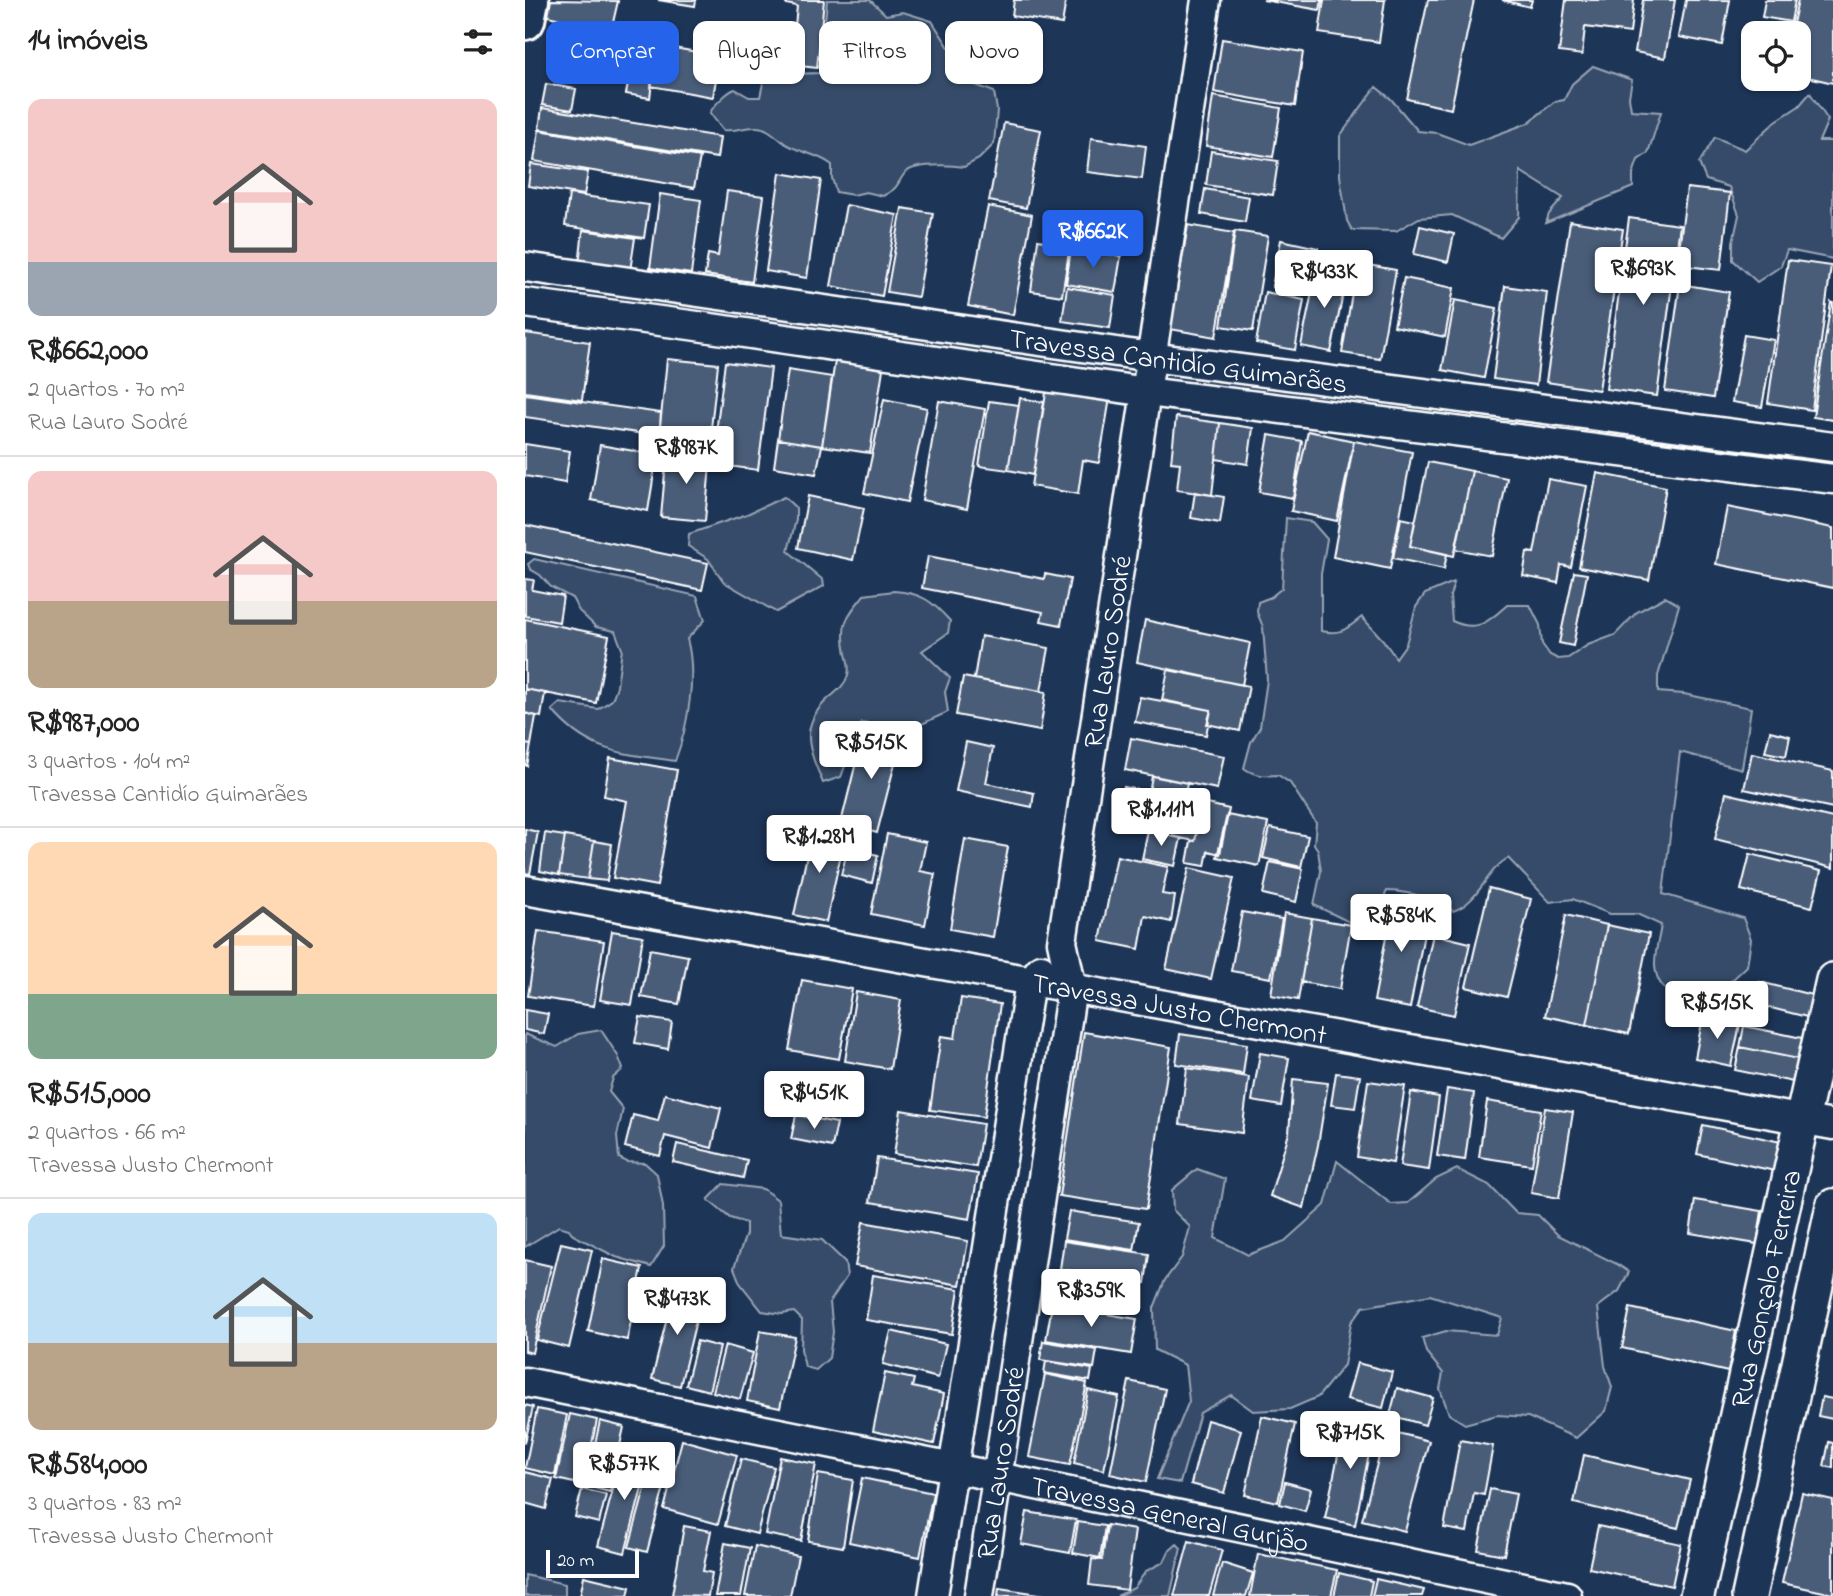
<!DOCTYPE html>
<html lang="pt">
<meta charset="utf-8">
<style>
:root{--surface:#fff;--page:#f6f6f6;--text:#222;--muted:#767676;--line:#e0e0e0;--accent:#2563eb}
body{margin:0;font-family:"Indie Flower",sans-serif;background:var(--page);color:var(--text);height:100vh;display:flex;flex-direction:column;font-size:26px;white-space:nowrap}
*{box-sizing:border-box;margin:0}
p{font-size:23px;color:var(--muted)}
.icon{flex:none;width:38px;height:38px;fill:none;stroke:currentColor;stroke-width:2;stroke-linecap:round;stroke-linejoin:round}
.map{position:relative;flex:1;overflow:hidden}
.details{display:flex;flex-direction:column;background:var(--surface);width:525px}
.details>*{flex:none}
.guide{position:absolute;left:21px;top:21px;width:665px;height:63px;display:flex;gap:14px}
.fabs{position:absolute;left:1216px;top:21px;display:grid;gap:14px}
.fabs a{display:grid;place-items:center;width:70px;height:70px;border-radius:14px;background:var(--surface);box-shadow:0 2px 5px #0004;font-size:35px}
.scale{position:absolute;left:21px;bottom:18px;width:93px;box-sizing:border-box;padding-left:7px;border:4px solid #fff;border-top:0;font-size:19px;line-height:24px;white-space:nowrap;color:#fff;-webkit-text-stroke:5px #1d3557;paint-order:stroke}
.price{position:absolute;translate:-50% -60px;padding:0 16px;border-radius:7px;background:#fff;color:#222;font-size:23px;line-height:46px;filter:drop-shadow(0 2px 4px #0008)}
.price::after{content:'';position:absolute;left:50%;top:42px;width:21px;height:16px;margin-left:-10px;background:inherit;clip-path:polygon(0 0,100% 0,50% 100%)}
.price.on{background:var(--accent);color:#fff}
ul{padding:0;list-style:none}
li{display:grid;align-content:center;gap:14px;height:371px;padding:0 28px}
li+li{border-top:2px solid var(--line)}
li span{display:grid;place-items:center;height:217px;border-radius:14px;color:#555}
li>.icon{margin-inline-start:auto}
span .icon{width:126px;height:126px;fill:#fffc;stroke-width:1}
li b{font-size:30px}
h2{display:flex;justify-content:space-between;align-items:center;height:84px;padding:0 28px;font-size:30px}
.tag{padding:0 24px;border-radius:14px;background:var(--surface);box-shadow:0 2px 5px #0004;font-size:24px;line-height:63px}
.tag.on{background:var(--accent);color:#fff}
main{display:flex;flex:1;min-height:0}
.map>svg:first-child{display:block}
</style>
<main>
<section class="details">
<h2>14 imóveis<svg class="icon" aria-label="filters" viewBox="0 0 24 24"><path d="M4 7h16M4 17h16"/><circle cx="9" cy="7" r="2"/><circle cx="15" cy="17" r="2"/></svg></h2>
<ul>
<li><span style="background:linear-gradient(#f6c9c9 75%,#9aa5b1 0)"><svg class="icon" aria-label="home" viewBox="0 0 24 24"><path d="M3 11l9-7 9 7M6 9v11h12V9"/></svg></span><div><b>R$662,000</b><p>2 quartos · 70 m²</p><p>Rua Lauro Sodré</p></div></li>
<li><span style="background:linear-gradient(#f6c9c9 60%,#b9a48a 0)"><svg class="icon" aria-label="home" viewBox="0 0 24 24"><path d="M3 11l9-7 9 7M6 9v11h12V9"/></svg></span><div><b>R$987,000</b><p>3 quartos · 104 m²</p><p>Travessa Cantidío Guimarães</p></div></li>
<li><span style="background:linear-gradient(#ffd9b3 70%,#7fa58c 0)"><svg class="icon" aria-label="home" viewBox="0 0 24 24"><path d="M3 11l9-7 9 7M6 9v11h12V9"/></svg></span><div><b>R$515,000</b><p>2 quartos · 66 m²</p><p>Travessa Justo Chermont</p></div></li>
<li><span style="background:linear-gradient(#bfe0f5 60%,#b9a48a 0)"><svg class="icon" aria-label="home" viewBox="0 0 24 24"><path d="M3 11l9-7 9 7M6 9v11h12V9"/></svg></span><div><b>R$584,000</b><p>3 quartos · 83 m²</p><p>Travessa Justo Chermont</p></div></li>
</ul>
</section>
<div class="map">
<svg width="1308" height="1596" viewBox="0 0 1308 1596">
<rect width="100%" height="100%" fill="#1d3557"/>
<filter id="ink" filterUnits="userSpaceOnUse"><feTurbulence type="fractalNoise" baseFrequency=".0143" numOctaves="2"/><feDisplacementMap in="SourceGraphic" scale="14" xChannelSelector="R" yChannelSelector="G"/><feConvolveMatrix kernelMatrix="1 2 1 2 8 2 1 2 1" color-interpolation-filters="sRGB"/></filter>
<g filter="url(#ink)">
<path fill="#364b69" stroke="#9aa5b4" stroke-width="2" d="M302 0H345L361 15 378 12 407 21 425 49 423 69 438 80 469 92 472 110 469 144 454 159 439 167C427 165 389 163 380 173 370 186 375 187 358 196L341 192 328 195 311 192 307 178V165C294 154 276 153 261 144 252 138 243 127 232 127 220 126 210 132 198 130L185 113C188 106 203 91 210 89L224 97H235L240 74 248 66 267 74 295 73Z
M1068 66 1107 80 1104 97 1106 110 1136 112 1123 153 1113 160 1108 174V187L1021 223 1024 214 1038 198 995 171 994 217 976 238 927 215 894 218 871 231 827 230 822 221 815 176V136L851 87 866 99 893 131 912 133 944 145 1003 123 1029 102 1039 100 1047 84Z
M1285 93 1303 120 1294 141H1305L1308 139V259L1262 250 1256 266 1232 282 1208 260V242L1214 215 1204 187 1181 180 1174 163 1190 137 1220 150 1251 121 1274 106Z
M259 497 271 508V520L263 551 298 580 299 586 251 612 199 582 183 559 163 546 164 534 222 514Z
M761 518 787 522 802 539 796 574V631C817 635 821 629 837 617L858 640 871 658 881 644 891 607 900 594 929 582 925 596 927 621C953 633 964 621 982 605H1005L1015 625 1017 644 1025 655 1033 659 1043 658 1063 645 1090 635 1112 612 1140 597 1154 605 1133 676V692L1159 694 1226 708 1217 769 1155 752 1138 894 1218 918 1226 939 1222 966 1204 983 1191 993H1180L1159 988 1140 989C1122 971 1133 947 1136 925L1112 914H1085L1048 899 1025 902 983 858C960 871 955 902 928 911 906 897 888 892 862 891L844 928 838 932 835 927 789 905 796 871 793 850 789 844 791 823 765 783 753 775C741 776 729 776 719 768L726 742 735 727 742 680 738 627 732 612 733 602 746 597 757 588Z
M9 559 172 596 180 620 162 639C172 675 163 727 150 761 98 753 64 754 27 710L35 703 73 709 87 700 92 686 97 649 90 631 71 627 54 611 47 598 26 587 15 575 5 569 3 564Z
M369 591C397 593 407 601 425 621L423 633 397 651 425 678 420 692 423 712 388 728 336 723 316 777 298 783C284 750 273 726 303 699 311 692 320 686 323 675 325 668 323 661 321 654 315 624 321 617 339 595Z
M76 1030 93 1056 98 1069 88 1078 84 1092 98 1109 92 1136 94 1158 102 1162 120 1163 132 1174 138 1206 139 1246 126 1267 91 1257 48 1235 44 1229 34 1226 0 1247V1034L32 1047 53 1034Z
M812 1161 866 1204 883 1203 911 1179 932 1169 964 1185 991 1213 1013 1215 1033 1235 1092 1264 1104 1272 1094 1291 1073 1307 1080 1366 1087 1387 1081 1411 1051 1438 1003 1417 972 1415 940 1424 924 1414 915 1389 918 1373 901 1352 897 1338 921 1331 972 1335 977 1318 905 1295 838 1307 826 1323 819 1365 793 1397 765 1409 728 1411 706 1395 675 1413 655 1483 632 1479 664 1401 660 1365 630 1350 629 1308 640 1280 657 1257 665 1227 648 1210 647 1190 672 1169 700 1179 690 1238 723 1255 760 1241 800 1205Z
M198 1184 238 1189 253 1200 256 1234 297 1240 320 1262 322 1276 305 1302 308 1332 304 1358 291 1370 280 1367 276 1349 277 1320 269 1312 257 1314 237 1311 215 1283 209 1268 221 1234V1223L205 1218 183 1200Z
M652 1544 656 1548 645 1596H592L609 1588 621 1571 639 1562 644 1551Z
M0 1575 40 1584V1596H0Z"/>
<path fill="#4a5d79" stroke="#fff" stroke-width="2" d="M26 0 93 1 86 31 23 16Z
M133 0H171L170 6Z
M262 0H299L292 68 266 65 272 6 261 4Z
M489 0H541L537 24 487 16Z
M738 0H797L795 10Z
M799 0H860L854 42 794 33Z
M903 0H949L926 109 882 99Z
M977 0H1007L1005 7Z
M1041 0H1109L1105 33 1060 27 1057 55 1034 52Z
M1118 0H1150L1140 58 1110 52Z
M1161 0H1205L1197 45 1154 37Z
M1240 0H1270L1266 22 1237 17Z
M1273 0H1308V83L1274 75V33H1266Z
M697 39 778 52 770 106 689 92Z
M95 40 132 45 125 98 101 94 103 83 89 82Z
M132 45 195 56 188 97 126 86Z
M21 84 51 89 47 110 17 105Z
M688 96 756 108 748 157 681 146Z
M17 108 195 137 192 158 14 129Z
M479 123 516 130 501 208 464 201Z
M14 130 175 157 169 188 9 161Z
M566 138 621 146 617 179 562 172Z
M686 151 753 161 748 195 681 185Z
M6 164 63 172 59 195 3 186Z
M255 173 296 180 282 278 241 271Z
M1162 188 1205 193 1196 270 1152 265Z
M680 189 724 197 720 222 676 214Z
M202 191 239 196 227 282 180 275 183 254 193 256Z
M44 194 124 205 119 238 40 226Z
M135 194 176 200 166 274 125 268Z
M321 205 372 215 357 296 306 286Z
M463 206 507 215 488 315 443 306Z
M377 208 408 213 393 297 362 292Z
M1104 218 1155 225 1132 396 1081 389Z
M583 220 610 224 607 250 579 246Z
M1045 221 1098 229 1074 390 1021 382Z
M663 225 709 233 691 337 645 329Z
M895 226 929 234 923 262 889 254Z
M58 230 110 238 105 271 54 264Z
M710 231 743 236 728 331 696 326Z
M513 240 545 245 537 296 506 291Z
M756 240 793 248 785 294 747 287Z
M546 248 596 256 590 292 541 284Z
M1263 260 1306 266 1287 410 1243 403Z
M832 263 871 270 855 359 817 353Z
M792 268 822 275 806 352 776 346Z
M879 278 929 288 920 337 869 326Z
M1155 284 1204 292 1188 398 1140 391Z
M980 286 1022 292 1011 385 968 379Z
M542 287 590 295 585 328 537 321Z
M740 292 779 300 770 350 731 343Z
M930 300 972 308 959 378 917 370Z
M1306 302 1308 303V420L1288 417Z
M0 333 65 342 57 400 0 392Z
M1219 335 1249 340 1237 407 1207 402Z
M142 359 193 364 185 438 176 437 175 451 133 446Z
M310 361 358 369 345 453 297 446Z
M200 362 246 368 233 470 187 464Z
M263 370 307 377 297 446 253 439Z
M522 387 585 398 574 463 558 460 553 494 506 486Z
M0 394 136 413 134 436 0 417Z
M495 398 519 402 508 475 483 470Z
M359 399 402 408 382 502 339 493Z
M414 401 460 409 442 509 397 500Z
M464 401 494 405 483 470 454 466Z
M651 417 695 423 687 495 652 490 655 463 646 462Z
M695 423 728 428 723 464 691 459Z
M783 431 829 441 812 521 766 511Z
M744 435 777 441 768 498 734 492Z
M253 439 297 446 291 474 249 467Z
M829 441 887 452 865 569 808 557Z
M0 444 45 451 40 483 0 476Z
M75 445 132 455 123 511 66 500Z
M142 450 186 454 180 521 136 517Z
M903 462 947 471 929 556 885 546Z
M947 471 982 478 967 556 931 549Z
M1072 473 1141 487 1124 580 1054 567Z
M1023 479 1062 486 1046 567 1036 565 1033 583 998 576 1002 552 1009 553Z
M670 492 699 497 695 523 666 518Z
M283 496 339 508 328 560 273 548Z
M1202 507 1308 528V588L1191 564Z
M876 518 890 521 885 546 922 554 919 569 868 558Z
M0 525 183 563 177 590 0 552Z
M403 556 519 579 520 574 545 579 536 625 516 621 518 612 397 588Z
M1049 572 1062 574 1048 646 1034 643Z
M0 579 9 580 7 590 38 596 34 622 0 616Z
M0 619 84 636 71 703 0 689Z
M620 620 725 643 717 685 612 662Z
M456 636 524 648 516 691 449 679Z
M643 670 724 686 715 731 682 724 686 710 637 700Z
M438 677 521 692 515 731 431 715Z
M0 689 20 693 16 717 0 713Z
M615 697 686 710 681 735 610 722Z
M0 713 11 716 6 745 0 744Z
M339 730 376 740 352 833 316 823Z
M1245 731 1265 736 1261 756 1240 752Z
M606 738 699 756 692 789 600 770Z
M441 742 468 748 461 783 509 793 507 807 431 791Z
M0 744 6 745 2 766 0 765Z
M1227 753 1308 771V808L1219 789Z
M85 758 152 770 132 886 88 878 102 801 79 796Z
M627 776 662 783 659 799 624 792Z
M599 787 678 803 670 841 591 825Z
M1201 793 1308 818V868L1190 839Z
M678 803 704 809 695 854 683 851 680 866 662 863 666 841H670Z
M702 815 743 823 734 866 692 857Z
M288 828 320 836 301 922 269 915Z
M745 828 783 836 776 867 738 858Z
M0 829 13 832 5 874 0 873Z
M623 831 656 838 650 866 617 859Z
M20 833 40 836 34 875 15 871Z
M362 834 401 842 395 871 410 874 400 925 346 914Z
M40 836 69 841 63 879 34 875Z
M440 839 483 847 468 937 425 929Z
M69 841 87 844 82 881 63 879Z
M323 848 353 855 347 883 316 875Z
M1225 854 1296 871 1287 907 1216 890Z
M592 856 643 867 637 894 650 896 646 922 620 916 614 949 575 941Z
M745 862 778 869 771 902 738 894Z
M664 868 709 878 686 979 641 969Z
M964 888 1006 899 982 997 941 987Z
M868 900 904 907 885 1008 849 1001Z
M717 912 757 919 746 978 706 971Z
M759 913 787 918 773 1000 746 995Z
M1041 915 1082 925 1062 1025 1020 1016Z
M787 918 826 925 815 989 776 982Z
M1082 925 1124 934 1104 1034 1062 1025Z
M13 931 79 941 69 1006 3 996Z
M87 931 118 936 107 1005 75 1000Z
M908 934 945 943 929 1015 892 1007Z
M125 949 163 956 154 1004 116 997Z
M277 980 327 989 314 1059 264 1050Z
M1235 982 1287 995 1282 1017 1230 1004Z
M331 992 376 1000 365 1069 320 1061Z
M436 998 475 1004 459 1117 405 1110 416 1036 430 1038Z
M0 1010 23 1014 19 1034 0 1030Z
M115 1017 147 1022 143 1049 110 1043Z
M1178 1017 1215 1025 1206 1066 1170 1058Z
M1219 1026 1282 1039 1278 1060 1215 1047Z
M559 1032 646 1047 621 1209 534 1196Z
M655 1034 722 1044 718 1074 651 1064Z
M1215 1047 1278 1060 1273 1083 1210 1070Z
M735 1053 764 1058 756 1106 727 1101Z
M662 1068 724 1077 717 1133 655 1124Z
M811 1073 835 1076 830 1108 806 1105Z
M768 1079 803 1083 793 1145 779 1208 745 1196 764 1133Z
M843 1081 880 1086 868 1163 832 1157Z
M922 1089 949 1093 940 1160 912 1156Z
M886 1092 914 1097 904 1170 875 1166Z
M140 1094 196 1108 187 1148 140 1136 135 1156 100 1147 108 1115 133 1121Z
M962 1101 1016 1110 1007 1165 954 1157Z
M1020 1108 1048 1112 1034 1198 1006 1193Z
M376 1110 458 1124 451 1167 369 1154Z
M271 1115 312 1123 307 1147 266 1139Z
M1178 1125 1256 1142 1250 1171 1172 1154Z
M152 1144 222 1160 218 1178 148 1162Z
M352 1158 453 1174 445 1219 345 1202Z
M1170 1200 1237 1211 1232 1244 1165 1233Z
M544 1211 614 1222 609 1250 539 1239Z
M338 1222 443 1241 435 1285 330 1266Z
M539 1241 624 1254 620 1283 535 1269Z
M36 1243 67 1250 44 1348 12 1340Z
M78 1259 117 1268 102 1340 63 1331Z
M0 1260 26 1266 7 1353 0 1351Z
M529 1271 600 1282 595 1310 525 1299Z
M348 1275 434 1289 427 1334 341 1320Z
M149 1289 177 1296 155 1386 127 1379Z
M527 1305 612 1319 606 1354 521 1340Z
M1105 1308 1211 1331 1203 1372 1097 1348Z
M235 1331 270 1337 255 1408 222 1401Z
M366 1331 421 1344 413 1378 358 1364Z
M172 1341 195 1347 184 1391 161 1385Z
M518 1341 572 1350 569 1368 515 1360Z
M200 1345 228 1353 215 1399 188 1392Z
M521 1361 567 1369 565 1381 519 1373Z
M832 1363 867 1372 858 1408 822 1399Z
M360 1373 389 1379 387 1387 419 1394 409 1444 348 1431Z
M520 1374 562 1383 545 1465 504 1457Z
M604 1381 640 1389 621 1482 585 1474Z
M872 1388 908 1398 900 1425 865 1415Z
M563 1390 594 1397 579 1470 549 1463Z
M1297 1397 1308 1399V1419L1293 1416Z
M0 1405 8 1407 0 1443Z
M12 1409 42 1415 30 1475 0 1468Z
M45 1414 72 1420 58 1485 31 1479Z
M737 1416 770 1424 753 1502 720 1495Z
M821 1417 850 1423 830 1525 800 1518Z
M682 1420 716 1430 699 1493 666 1484Z
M75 1421 99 1427 85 1492 61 1486Z
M861 1430 904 1441 880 1531 837 1520Z
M157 1440 212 1455 193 1524 139 1509Z
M935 1440 968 1446 959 1495 949 1493 942 1532 919 1528Z
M1304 1442 1308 1443V1468L1299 1466Z
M98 1451 125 1458 100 1553 73 1546Z
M1059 1455 1165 1480 1153 1528 1049 1503Z
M255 1457 291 1464 276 1541 240 1534Z
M216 1459 249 1467 232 1534 200 1526Z
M128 1460 145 1465 122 1552 104 1547Z
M0 1472 28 1479 21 1509 0 1503Z
M293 1474 328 1480 318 1547 283 1541Z
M337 1478 408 1493 395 1557 324 1542Z
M760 1482 786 1489 780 1511 755 1504Z
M57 1489 81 1495 74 1523 50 1517Z
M965 1489 991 1494 979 1555 953 1550Z
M1277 1493 1308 1500V1594L1257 1583Z
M502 1512 551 1520 545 1553 496 1544Z
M553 1522 580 1526 575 1558 548 1553Z
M582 1525 610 1530 602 1590 564 1585 567 1559 577 1560Z
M159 1526 186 1531 178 1571 187 1573 183 1596 147 1595Z
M1073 1526 1156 1544 1147 1586 1064 1568Z
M664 1541 697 1550 684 1596H649Z
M200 1543 225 1548 216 1596H190Z
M230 1546 273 1556 265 1596H220Z
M733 1554 812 1570 806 1596H725Z
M697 1563 728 1573 721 1596H688Z
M814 1573 847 1581 844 1596H809Z
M59 1576 105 1587 103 1596H55Z
M851 1579 899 1590 897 1596H847Z
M474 1588 527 1596H473Z"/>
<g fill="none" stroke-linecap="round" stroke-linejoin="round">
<defs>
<g id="minor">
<path id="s1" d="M0 267 626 357 1308 447"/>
<path d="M0 303 165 325 622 392 1308 479"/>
<path id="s2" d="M0 890 1308 1125"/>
<path id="s3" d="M0 1382 473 1477 1042 1596"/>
<path d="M408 1596 505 982 516 969"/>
<path id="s4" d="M454 1596 547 988 537 942 681 0"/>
</g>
<g id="tertiary">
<path id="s5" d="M1172 1596 1308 980"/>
<path d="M1224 1596 1308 1206"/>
</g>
<path id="primary" d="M0 20 4 0"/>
</defs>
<use href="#minor" stroke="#fff" stroke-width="33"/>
<use href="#tertiary" stroke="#fff" stroke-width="38"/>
<use href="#primary" stroke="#fff" stroke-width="44"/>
<use href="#minor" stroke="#1d3557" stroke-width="28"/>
<use href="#tertiary" stroke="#1d3557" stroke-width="33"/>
<use href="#primary" stroke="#1d3557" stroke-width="38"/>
</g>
</g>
<g text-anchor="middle" stroke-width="6" stroke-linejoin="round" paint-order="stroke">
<g font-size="28" fill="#fff" stroke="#1d3557">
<text dy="10" stroke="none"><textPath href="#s1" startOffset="660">Travessa Cantidío Guimarães</textPath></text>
<text dy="10" stroke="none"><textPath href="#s4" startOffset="956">Rua Lauro Sodré</textPath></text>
<text dy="10" stroke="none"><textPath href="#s2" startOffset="665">Travessa Justo Chermont</textPath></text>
<text dy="10" stroke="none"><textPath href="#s5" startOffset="315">Rua Gonçalo Ferreira</textPath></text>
<text dy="10" stroke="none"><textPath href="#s4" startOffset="135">Rua Lauro Sodré</textPath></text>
<text dy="10" stroke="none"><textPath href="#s3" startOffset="658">Travessa General Gurjão</textPath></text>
</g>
</g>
</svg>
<div class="fabs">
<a><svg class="icon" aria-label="locate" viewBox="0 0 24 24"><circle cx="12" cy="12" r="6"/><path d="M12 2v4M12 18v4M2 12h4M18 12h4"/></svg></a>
</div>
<div class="scale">20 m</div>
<b class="price on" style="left:568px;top:270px">R$662K</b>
<b class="price" style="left:1118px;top:307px">R$693K</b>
<b class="price" style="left:799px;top:310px">R$433K</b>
<b class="price" style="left:161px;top:486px">R$987K</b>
<b class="price" style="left:346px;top:781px">R$515K</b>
<b class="price" style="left:636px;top:848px">R$1.11M</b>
<b class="price" style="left:294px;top:875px">R$1.28M</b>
<b class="price" style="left:876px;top:954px">R$584K</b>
<b class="price" style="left:1192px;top:1041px">R$515K</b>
<b class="price" style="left:289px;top:1131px">R$451K</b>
<b class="price" style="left:566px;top:1329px">R$359K</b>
<b class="price" style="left:152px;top:1337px">R$473K</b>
<b class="price" style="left:825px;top:1471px">R$715K</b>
<b class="price" style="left:99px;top:1502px">R$577K</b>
<div class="guide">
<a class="tag on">Comprar</a>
<a class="tag">Alugar</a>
<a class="tag">Filtros</a>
<a class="tag">Novo</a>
</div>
</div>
</main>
